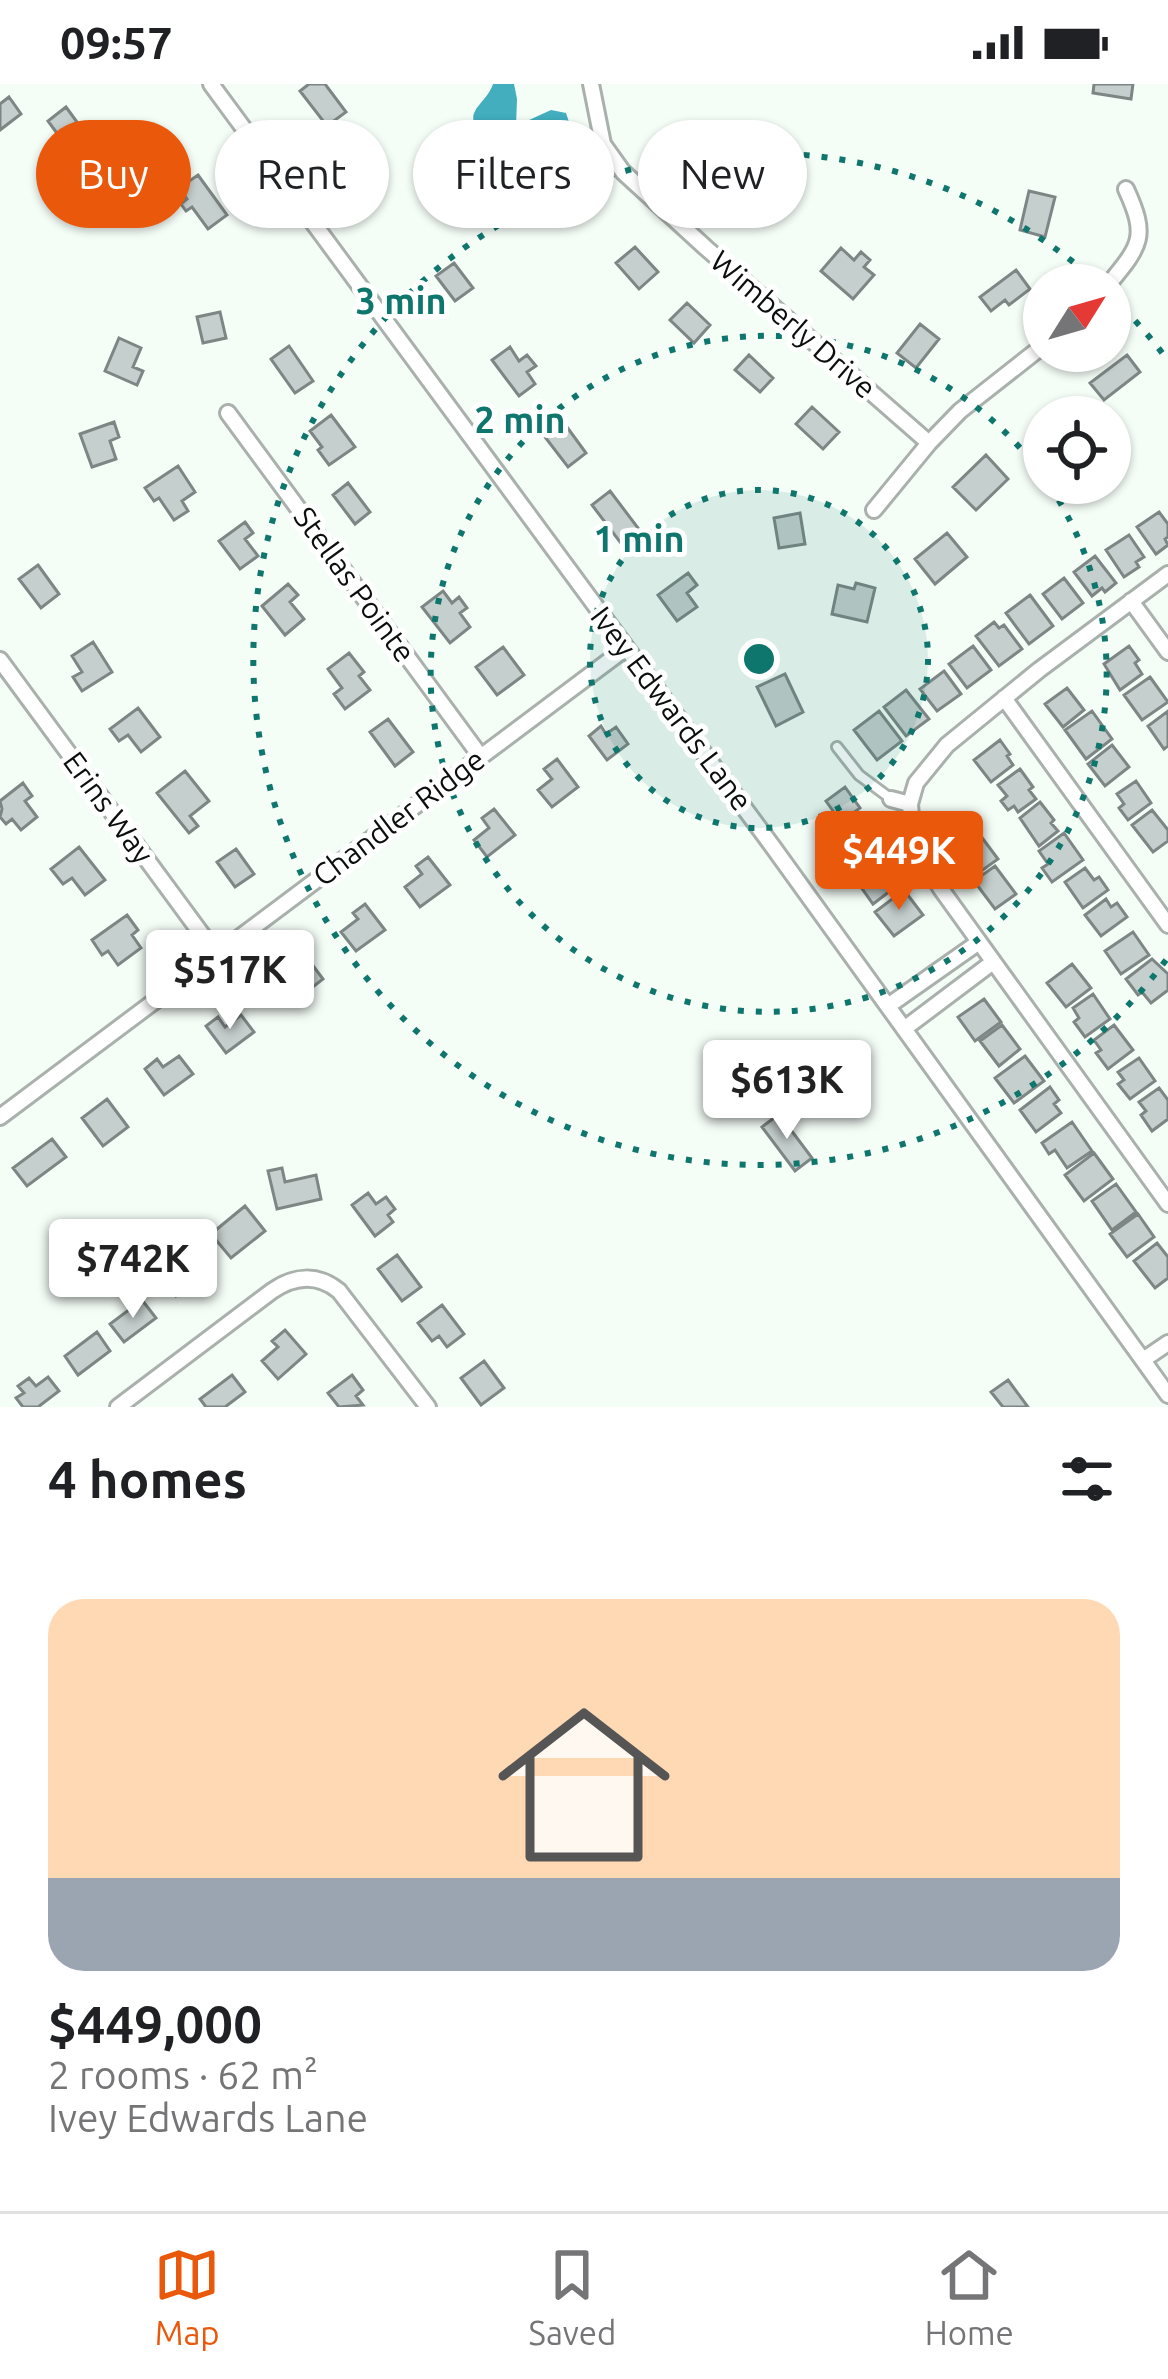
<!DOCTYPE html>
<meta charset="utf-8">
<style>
:root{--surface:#fff;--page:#f6f6f6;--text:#202124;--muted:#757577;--line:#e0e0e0;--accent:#ea580c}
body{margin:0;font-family:Ubuntu,sans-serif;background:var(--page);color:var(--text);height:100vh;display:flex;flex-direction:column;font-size:45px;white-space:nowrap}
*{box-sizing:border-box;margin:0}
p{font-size:39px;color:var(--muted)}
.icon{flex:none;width:66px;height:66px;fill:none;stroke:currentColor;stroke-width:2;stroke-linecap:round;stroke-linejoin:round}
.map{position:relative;height:1323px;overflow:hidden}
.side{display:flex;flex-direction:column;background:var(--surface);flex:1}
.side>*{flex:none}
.banner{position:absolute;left:36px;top:36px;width:1098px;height:108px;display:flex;gap:24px}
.needle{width:78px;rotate:53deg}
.fabs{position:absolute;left:1023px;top:180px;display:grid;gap:24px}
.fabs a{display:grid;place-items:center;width:108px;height:108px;border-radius:50%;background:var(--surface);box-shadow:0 3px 9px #0004;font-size:60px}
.price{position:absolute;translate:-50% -102px;padding:0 27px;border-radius:12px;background:#fff;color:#222;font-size:39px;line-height:78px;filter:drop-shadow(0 3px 6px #0008)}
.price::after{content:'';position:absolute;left:50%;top:72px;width:36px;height:27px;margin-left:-18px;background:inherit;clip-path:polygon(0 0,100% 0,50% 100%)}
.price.current{background:var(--accent);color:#fff}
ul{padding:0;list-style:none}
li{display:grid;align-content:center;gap:24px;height:636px;padding:0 48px}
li+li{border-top:3px solid var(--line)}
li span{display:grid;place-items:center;height:372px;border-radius:36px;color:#555}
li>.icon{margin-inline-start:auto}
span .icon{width:216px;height:216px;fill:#fffc;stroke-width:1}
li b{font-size:51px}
h2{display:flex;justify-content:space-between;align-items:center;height:144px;padding:0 48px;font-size:51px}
.chip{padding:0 42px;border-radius:54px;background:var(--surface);box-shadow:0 3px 9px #0004;font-size:42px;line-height:108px}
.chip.current{background:var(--accent);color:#fff}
.status{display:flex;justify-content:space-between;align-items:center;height:84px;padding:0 60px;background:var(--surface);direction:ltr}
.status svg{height:33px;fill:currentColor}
.tab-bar{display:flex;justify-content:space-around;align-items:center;height:168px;border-top:3px solid var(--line);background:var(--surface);font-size:33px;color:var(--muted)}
.tab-bar a{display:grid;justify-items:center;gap:6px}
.tab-bar .current{color:var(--accent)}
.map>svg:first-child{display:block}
</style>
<div class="status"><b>09:57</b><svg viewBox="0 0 49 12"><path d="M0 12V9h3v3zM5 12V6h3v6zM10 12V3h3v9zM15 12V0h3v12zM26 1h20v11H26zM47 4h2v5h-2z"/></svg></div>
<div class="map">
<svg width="1168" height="1323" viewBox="0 0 1168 1323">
<rect width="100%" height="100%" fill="#f5fdf7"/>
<path fill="#42aebe" d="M493 0H514L517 15 516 42 551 26 566 29 571 44C568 69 557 62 540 66 538 75 533 82 523 83L515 76 498 70C492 60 489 46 476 44 466 25 486 20 493 0Z"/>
<path fill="#c5cfcd" stroke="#7d8684" stroke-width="3" d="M309 0H325L346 28 327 42 300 7Z
M1094 0H1133L1131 15 1093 9Z
M9 13 21 30 0 46V20Z
M66 23 77 38 59 52 48 37Z
M743 77 772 110 748 133 718 100Z
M550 84 577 121 560 134 532 98Z
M198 91 227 131 208 145 192 123 186 127 181 120 187 115 179 104Z
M1029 107 1055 113 1045 153 1020 146Z
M635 163 658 188 639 205 616 179Z
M841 164 854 176 861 168 870 176 864 183 874 191 853 215 821 187Z
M454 179 473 204 455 217 436 192Z
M1016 186 1030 205 1009 221 1005 216 991 227 980 213Z
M687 219 710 241 694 259 670 236Z
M220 228 226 254 203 259 197 233Z
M920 240 939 255 916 284 897 269Z
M119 254 141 264 133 283 143 287 137 301 105 287Z
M289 262 313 297 295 309 271 275Z
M510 263 519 277 527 271 536 282 527 288 535 300 519 312 492 276Z
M749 271 773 294 760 308 735 286Z
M1127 271 1140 288 1104 316 1090 299Z
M812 323 839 348 823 365 796 340Z
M331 331 355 363 329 381 318 366 322 363 310 347Z
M114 338 119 353 110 357 116 375 92 383 80 350Z
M564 339 586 369 568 383 545 353Z
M986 371 1008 395 976 426 953 403Z
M178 382 195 408 182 417 188 427 174 436 159 414 154 417 145 404Z
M348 399 370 428 355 440 333 411Z
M610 407 638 444 620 458 592 421Z
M1159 428 1168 440V453L1165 455 1168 461 1156 470 1137 443Z
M800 429 805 460 779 464 774 434Z
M245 438 253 449 245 455 258 472 240 485 219 457Z
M947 449 967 473 935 500 915 475Z
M1129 451 1144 473 1136 478 1139 483 1124 493 1106 466Z
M1095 472 1116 499 1105 508 1102 504 1092 512 1074 488Z
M38 481 59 510 41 524 19 495Z
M688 489 697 501 687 509 697 523 677 537 658 511Z
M1064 494 1083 519 1062 535 1043 510Z
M856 499 875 504 867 538 832 530 838 501 854 505Z
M288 500 298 511 290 518 304 535 285 551 262 522Z
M443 507 452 519 459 513 467 524 460 529 470 543 450 559 422 523Z
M1030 511 1053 542 1029 560 1006 529Z
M994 538 999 544 1004 541 1022 565 999 582 976 552Z
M93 558 112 588 82 607 73 593 82 588 72 572Z
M973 562 991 586 967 604 949 580Z
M1129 562 1139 576 1135 579 1142 590 1120 606 1104 580Z
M503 563 524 591 497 611 476 583Z
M349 569 364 588 359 592 370 606 345 625 334 610 342 604 328 585Z
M944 587 961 610 937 627 920 605Z
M785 590 803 628 776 642 757 603Z
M1150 593 1168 618 1142 636 1124 611Z
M1067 604 1084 626 1063 643 1045 620Z
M906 606 929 635 906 652 884 623Z
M138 624 160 653 141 668 128 651 119 657 110 645Z
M879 627 902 657 877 676 854 646Z
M1092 627 1112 655 1086 675 1065 646Z
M1168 627V662L1164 665 1148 642Z
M388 635 413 668 395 682 370 648Z
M601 642 606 650 616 643 628 660 607 676 589 652Z
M1000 656 1010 670 1007 672 1013 681 991 698 974 676Z
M1112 661 1129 683 1105 702 1088 680Z
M557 675 578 703 552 723 538 706 552 695 544 685Z
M1020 685 1033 703 1029 706 1036 715 1018 728 1014 722 1008 726 1001 717 1007 712 998 701Z
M185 687 209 717 190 732 198 742 189 749 157 709Z
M1136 697 1151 719 1128 736 1119 724 1124 720 1117 710Z
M23 699 32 712 25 717 37 733 21 746 12 735 6 740 0 733 2 725 0 717Z
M845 703 860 724 841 738 826 717Z
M1040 718 1054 736 1051 739 1058 747 1039 762 1020 734Z
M494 725 515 751 487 773 474 756 489 744 482 734Z
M1152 726 1168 746V757L1153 768 1132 741Z
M977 747 998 775 973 793 953 765Z
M1064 749 1083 776 1052 798 1042 784 1048 780 1039 767Z
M79 763 105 796 85 811 72 794 63 800 51 785Z
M236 765 254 790 235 803 217 778Z
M428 773 450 801 420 823 405 803 422 790 416 782Z
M885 774 902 798 873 820 856 796Z
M995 782 1016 810 995 825 974 797Z
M1085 784 1094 796 1099 793 1108 806 1083 824 1065 798Z
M904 806 923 831 894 852 875 828Z
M1106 815 1111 823 1117 819 1127 833 1101 852 1085 831Z
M365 820 385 846 356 867 341 848 358 835 353 829Z
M127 831 138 846 132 851 141 864 118 881 108 867 102 871 92 856Z
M1133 848 1149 871 1121 890 1105 867Z
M302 867 323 895 295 917 276 892 292 880 289 877Z
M1152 875 1168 890V906L1151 919 1142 908 1138 911 1126 895Z
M1072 880 1091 904 1066 923 1047 899Z
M1093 910 1110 935 1085 953 1074 938 1079 934 1073 924Z
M984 915 1001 938 975 957 958 933Z
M241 931 254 948 226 969 206 942 218 933 225 943Z
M1002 941 1020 965 999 982 980 957Z
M1114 941 1133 966 1108 985 1096 969 1101 966 1094 956Z
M179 972 193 990 164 1011 145 985 157 975 163 983Z
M1025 972 1044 997 1014 1019 995 994Z
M1139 974 1155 997 1130 1015 1118 1000 1124 996 1118 988Z
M1050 1003 1059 1016 1054 1020 1061 1029 1036 1048 1020 1026Z
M1159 1004 1168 1016V1035L1152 1047 1141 1031 1146 1027 1139 1018Z
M107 1015 128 1043 103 1062 82 1034Z
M779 1030 812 1074 795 1087 762 1043Z
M1072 1038 1092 1067 1067 1084 1055 1066 1049 1070 1042 1059Z
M52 1055 66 1073 27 1102 13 1084Z
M1094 1069 1113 1095 1084 1117 1065 1091Z
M282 1084 285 1098 316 1091 321 1115 277 1125 268 1087Z
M1116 1100 1136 1128 1112 1146 1092 1117Z
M368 1109 376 1120 386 1113 395 1125 388 1131 393 1138 375 1152 352 1121Z
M245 1122 265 1147 231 1174 211 1150Z
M1138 1130 1154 1153 1127 1173 1110 1150Z
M1157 1159 1168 1173V1194L1155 1204 1134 1177Z
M191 1166 210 1194 198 1203 195 1198 176 1212 159 1188Z
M397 1171 421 1203 402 1217 378 1185Z
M142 1216 156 1234 124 1258 110 1240Z
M442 1221 464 1250 447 1263 439 1252 432 1257 418 1239Z
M285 1246 306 1270 278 1295 262 1277 278 1263 272 1257Z
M97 1248 110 1267 78 1291 65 1272Z
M484 1277 504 1304 481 1321 461 1294Z
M232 1291 245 1308 225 1323H206L200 1315Z
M352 1291 363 1306 356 1312 363 1321 339 1323 328 1309Z
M48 1293 59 1307 38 1323H23L16 1314 24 1309 18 1302 29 1294 36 1302Z
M1008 1296 1028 1323H1003L991 1308Z"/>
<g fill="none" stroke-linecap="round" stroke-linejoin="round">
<defs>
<path id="service" d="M837 663 859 691 890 714"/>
<path id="minor" d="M211 0 773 763 1168 1311
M591 0 603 60 623 88 706 164 929 359
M1108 201C1141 161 1148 153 1126 105
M228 329 481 673
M874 426 929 359 960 327 1044 261
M1168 490 1039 586 947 661 916 699 910 720 913 758 941 805 1168 1120
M1131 517 1168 568
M0 576 217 871
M1004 614 1168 841
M891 715 910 720
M888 922 979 858
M904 945 993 878
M0 1033 626 564
M1143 1276 1168 1259
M118 1323 272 1207C294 1192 317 1189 339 1207L428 1323"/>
</defs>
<use href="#service" stroke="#aab1ac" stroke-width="14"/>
<use href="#minor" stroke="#aab1ac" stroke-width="20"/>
<use href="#service" stroke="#fff" stroke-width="8"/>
<use href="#minor" stroke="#fff" stroke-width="14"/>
</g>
<circle cx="759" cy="575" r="169" fill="#0f766e" fill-opacity=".12"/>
<g fill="none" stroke="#0f766e" stroke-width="6" stroke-dasharray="6 12">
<circle cx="759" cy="575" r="169"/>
<path d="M1049 401A338 338 0 1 1 1042 391"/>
<path d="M1166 876A506 506 0 1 1 1098 199M1110 211A506 506 0 0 1 1166 274"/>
</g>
<g text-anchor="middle" stroke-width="10" stroke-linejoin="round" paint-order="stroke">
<g font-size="30" fill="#0c0e0d" stroke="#fff">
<text transform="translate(793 241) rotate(41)" y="10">Wimberly Drive</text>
<text transform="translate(354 501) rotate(54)" y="10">Stellas Pointe</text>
<text transform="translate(671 625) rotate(53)" y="10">Ivey Edwards Lane</text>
<text transform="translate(108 724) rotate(54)" y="10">Erins Way</text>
<text transform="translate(399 734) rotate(-37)" y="10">Chandler Ridge</text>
</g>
</g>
<circle cx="759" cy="575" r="18" fill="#0f766e" stroke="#fff" stroke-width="6"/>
<g font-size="36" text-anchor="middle" font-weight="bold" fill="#0f766e" stroke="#fff" stroke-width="10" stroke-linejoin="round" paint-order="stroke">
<text x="401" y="230">3 min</text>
<text x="520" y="349">2 min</text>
<text x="639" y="468">1 min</text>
</g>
</svg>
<div class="fabs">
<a><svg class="needle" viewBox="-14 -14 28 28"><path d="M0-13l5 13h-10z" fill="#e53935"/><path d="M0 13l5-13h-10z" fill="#757577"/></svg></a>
<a><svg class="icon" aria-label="locate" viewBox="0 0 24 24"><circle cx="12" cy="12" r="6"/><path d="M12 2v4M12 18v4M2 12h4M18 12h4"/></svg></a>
</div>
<b class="price current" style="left:899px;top:829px">$449K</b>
<b class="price" style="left:230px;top:948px">$517K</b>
<b class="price" style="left:787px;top:1058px">$613K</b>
<b class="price" style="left:133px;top:1237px">$742K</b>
<div class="banner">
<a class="chip current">Buy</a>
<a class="chip">Rent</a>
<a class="chip">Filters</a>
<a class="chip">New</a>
</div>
</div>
<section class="side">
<h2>4 homes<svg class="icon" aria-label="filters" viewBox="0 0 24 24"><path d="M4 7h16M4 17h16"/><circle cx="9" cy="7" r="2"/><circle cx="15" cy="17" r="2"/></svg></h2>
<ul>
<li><span style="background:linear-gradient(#ffd9b3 75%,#9aa5b1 0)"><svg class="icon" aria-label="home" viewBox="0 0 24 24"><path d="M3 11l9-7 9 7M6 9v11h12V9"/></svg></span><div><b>$449,000</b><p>2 rooms · 62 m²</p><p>Ivey Edwards Lane</p></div></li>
</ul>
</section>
<nav class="tab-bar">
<a class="current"><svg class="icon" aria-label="map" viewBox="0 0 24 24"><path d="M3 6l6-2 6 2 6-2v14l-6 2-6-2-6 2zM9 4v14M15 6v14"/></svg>Map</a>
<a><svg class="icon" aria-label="saved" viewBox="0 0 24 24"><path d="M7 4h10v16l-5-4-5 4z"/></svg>Saved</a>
<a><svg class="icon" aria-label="home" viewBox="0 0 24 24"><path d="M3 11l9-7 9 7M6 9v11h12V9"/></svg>Home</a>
</nav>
